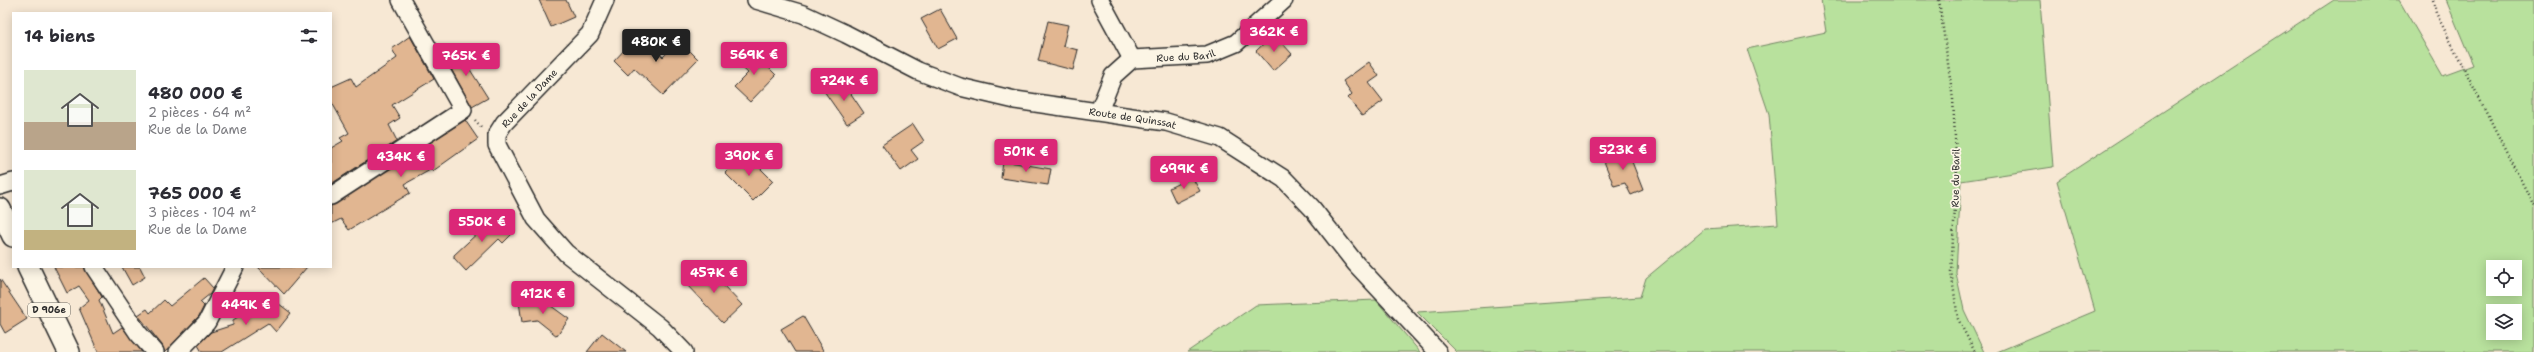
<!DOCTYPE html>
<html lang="fr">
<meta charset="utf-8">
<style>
:root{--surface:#fff;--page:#f7f7f7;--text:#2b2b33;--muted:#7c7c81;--accent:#db2777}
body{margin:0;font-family:"Shantell Sans",sans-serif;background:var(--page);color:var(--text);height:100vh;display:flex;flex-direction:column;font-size:15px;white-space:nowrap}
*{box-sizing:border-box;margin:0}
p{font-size:13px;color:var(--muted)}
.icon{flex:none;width:22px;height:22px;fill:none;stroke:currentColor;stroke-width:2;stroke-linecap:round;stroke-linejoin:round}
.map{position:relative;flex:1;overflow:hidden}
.panel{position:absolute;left:12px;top:12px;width:320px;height:256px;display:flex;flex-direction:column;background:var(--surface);border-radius:0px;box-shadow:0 2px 10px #0003}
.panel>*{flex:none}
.controls{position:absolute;left:2486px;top:260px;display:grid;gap:8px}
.controls a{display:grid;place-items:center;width:36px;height:36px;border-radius:0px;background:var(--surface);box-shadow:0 2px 10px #0003;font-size:20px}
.price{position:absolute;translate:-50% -34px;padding:0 9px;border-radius:4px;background:var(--accent);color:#fff;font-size:13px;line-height:26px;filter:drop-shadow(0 1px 2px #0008)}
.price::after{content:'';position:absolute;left:50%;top:24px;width:12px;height:9px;margin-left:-6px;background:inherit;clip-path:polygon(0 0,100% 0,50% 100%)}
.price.current{background:#222;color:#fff}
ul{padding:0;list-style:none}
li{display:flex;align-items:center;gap:12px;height:100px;padding:0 12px}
li span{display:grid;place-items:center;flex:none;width:112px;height:80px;border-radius:0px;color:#555}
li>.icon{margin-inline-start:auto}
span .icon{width:48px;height:48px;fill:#fffc;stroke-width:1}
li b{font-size:17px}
h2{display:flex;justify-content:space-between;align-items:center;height:48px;padding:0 12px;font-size:17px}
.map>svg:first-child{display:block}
</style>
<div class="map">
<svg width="2534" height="352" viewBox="0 0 2534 352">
<rect width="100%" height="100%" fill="#f7e8d4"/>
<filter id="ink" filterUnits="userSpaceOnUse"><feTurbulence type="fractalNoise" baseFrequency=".025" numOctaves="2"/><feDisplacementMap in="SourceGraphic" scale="8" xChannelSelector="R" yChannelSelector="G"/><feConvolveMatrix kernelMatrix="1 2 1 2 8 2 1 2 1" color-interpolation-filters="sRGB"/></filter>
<g filter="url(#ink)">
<path fill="#b8e19d" stroke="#728664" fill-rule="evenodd" d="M1821 0H2040L2053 167 1961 181 1956 273 1964 310 1984 352H1457L1417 312 1640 297 1646 278 1705 229 1778 224 1769 114 1747 49 1826 32Z
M2334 0H2399L2443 76 2473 65 2446 0H2534V352H1997L2095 311 2057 181ZM2493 267H2515V289H2493ZM2493 311H2515V333H2493Z
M1376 300 1420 352H1187L1256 305Z"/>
<path fill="#e1b691" stroke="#2b2b2b" d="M539 0H566L574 17 551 27Z
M940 9 957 39 938 49 921 19Z
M1048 21 1068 25 1063 46 1078 50 1073 70 1038 61Z
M639 34 663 57 679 40 698 59 663 95 634 68 628 75 614 61Z
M1274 34 1292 54 1273 71 1256 51Z
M410 36 434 79 392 105 400 118 389 125 397 141 331 184V148L343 141 340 138 349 133 331 101V87L351 78 356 87 397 58 392 49Z
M471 49 474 54 464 60 488 98 472 107 445 58 459 51 460 53Z
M750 49 776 75 750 102 734 87 748 73 737 63Z
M1369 62 1379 76 1369 83 1383 101 1362 116 1348 98 1352 94 1343 81Z
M841 79 864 113 847 124 824 91Z
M465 120 478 139 433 171 432 169 405 184 410 193 349 230 341 219 331 224V206Z
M913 124 924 141 911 150 918 159 901 171 882 145Z
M1627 149 1643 190 1631 195 1625 183 1614 186 1603 159Z
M745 153 773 181 753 201 725 173Z
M1003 161 1051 169 1048 185 1001 178Z
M1192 177 1200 191 1176 203 1169 188Z
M496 216 513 233 503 243 499 239 466 271 454 258V255Z
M704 265 742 305 723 323 685 283Z
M54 267H84L102 297 99 300 113 333 122 327 142 352H98L79 308 89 300 79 286 67 293Z
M122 267H140L145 277 132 285Z
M258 267H307L284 294Z
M204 278 213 288 210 294 200 302 204 306 199 316 165 352 162 345 138 315 147 309 150 313 164 300 170 306Z
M0 279 27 319 5 333 0 324Z
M270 297 291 313 276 332 268 323 222 352H202L198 345 211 332 233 325V320Z
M543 300 569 319 557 336 537 320 522 322 519 302Z
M803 316 824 352H795L781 329Z
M602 333 626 352H587Z"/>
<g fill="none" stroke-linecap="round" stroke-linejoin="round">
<defs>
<g id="minor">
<path d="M605 0 590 34 504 123 497 134V145L536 219 566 253 660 327 684 352"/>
<path id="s1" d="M756 0 803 14 846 34 918 71 960 87 1015 100 1166 122 1220 138 1284 179 1312 208 1356 264 1438 352"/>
<path d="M1100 0 1132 59"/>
<path id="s2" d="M1099 111 1113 76 1132 59 1207 55 1236 43 1284 0"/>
<path d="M0 186 13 182"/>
<path d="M331 196 463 110 401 0"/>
<path d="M94 267 138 333 155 352"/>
<path d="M178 352 207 322 235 267"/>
</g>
<path id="major" d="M0 209 13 236
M28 267 69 352"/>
</defs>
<use href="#minor" stroke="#2b2b2b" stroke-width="20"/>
<use href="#major" stroke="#2b2b2b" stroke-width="24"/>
<path stroke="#2b2b2b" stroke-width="2.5" stroke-dasharray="1 3" stroke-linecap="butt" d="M1939 0 1953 99 1957 175 1951 271 1958 319 1975 352
M2433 0 2436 13 2534 206
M475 120 482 128"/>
<use href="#minor" stroke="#fcf5e5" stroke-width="17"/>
<use href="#major" stroke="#fcf5e5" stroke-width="21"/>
</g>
</g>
<g text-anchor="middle" stroke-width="3.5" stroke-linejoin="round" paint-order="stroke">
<rect fill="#fcf5e5" stroke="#6a6863" stroke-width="1" x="28" y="303" width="42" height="14" rx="3"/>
<g font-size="9" font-weight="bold" fill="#2b2b2b">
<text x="49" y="313">D 906e</text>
</g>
<g font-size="10" fill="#2b2b2b" stroke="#fcf5e5">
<text dy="4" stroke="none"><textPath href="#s2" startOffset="117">Rue du Baril</textPath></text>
<text transform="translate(529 98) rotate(-47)" y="4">Rue de la Dame</text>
<text dy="4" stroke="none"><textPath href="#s1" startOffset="398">Route de Quinssat</textPath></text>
<text transform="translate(1955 178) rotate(-89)" y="4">Rue du Baril</text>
</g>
</g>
</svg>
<div class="controls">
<a><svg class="icon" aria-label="locate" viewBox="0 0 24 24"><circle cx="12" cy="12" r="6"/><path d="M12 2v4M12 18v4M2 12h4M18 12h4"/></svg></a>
<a><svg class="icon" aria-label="layers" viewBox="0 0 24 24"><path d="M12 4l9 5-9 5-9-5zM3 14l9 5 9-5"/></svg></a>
</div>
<b class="price" style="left:1274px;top:53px">362K €</b>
<b class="price current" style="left:656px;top:63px">480K €</b>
<b class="price" style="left:754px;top:76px">569K €</b>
<b class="price" style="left:466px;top:77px">765K €</b>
<b class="price" style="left:844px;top:102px">724K €</b>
<b class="price" style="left:1623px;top:171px">523K €</b>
<b class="price" style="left:1026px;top:173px">501K €</b>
<b class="price" style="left:749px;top:177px">390K €</b>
<b class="price" style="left:401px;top:178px">434K €</b>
<b class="price" style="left:1184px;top:190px">699K €</b>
<b class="price" style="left:482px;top:243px">550K €</b>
<b class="price" style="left:714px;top:294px">457K €</b>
<b class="price" style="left:543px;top:315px">412K €</b>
<b class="price" style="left:246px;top:326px">449K €</b>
<section class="panel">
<h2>14 biens<svg class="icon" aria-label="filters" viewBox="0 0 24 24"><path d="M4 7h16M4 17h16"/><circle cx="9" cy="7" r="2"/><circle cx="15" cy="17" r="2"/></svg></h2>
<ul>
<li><span style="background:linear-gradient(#dfe7d0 65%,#b9a48a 0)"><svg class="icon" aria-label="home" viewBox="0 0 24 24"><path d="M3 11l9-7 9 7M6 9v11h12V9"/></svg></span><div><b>480 000 €</b><p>2 pièces · 64 m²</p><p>Rue de la Dame</p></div></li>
<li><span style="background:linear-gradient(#dfe7d0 75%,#c2b280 0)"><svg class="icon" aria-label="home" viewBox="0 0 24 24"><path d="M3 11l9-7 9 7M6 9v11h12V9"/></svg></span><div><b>765 000 €</b><p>3 pièces · 104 m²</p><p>Rue de la Dame</p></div></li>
</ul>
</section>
</div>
